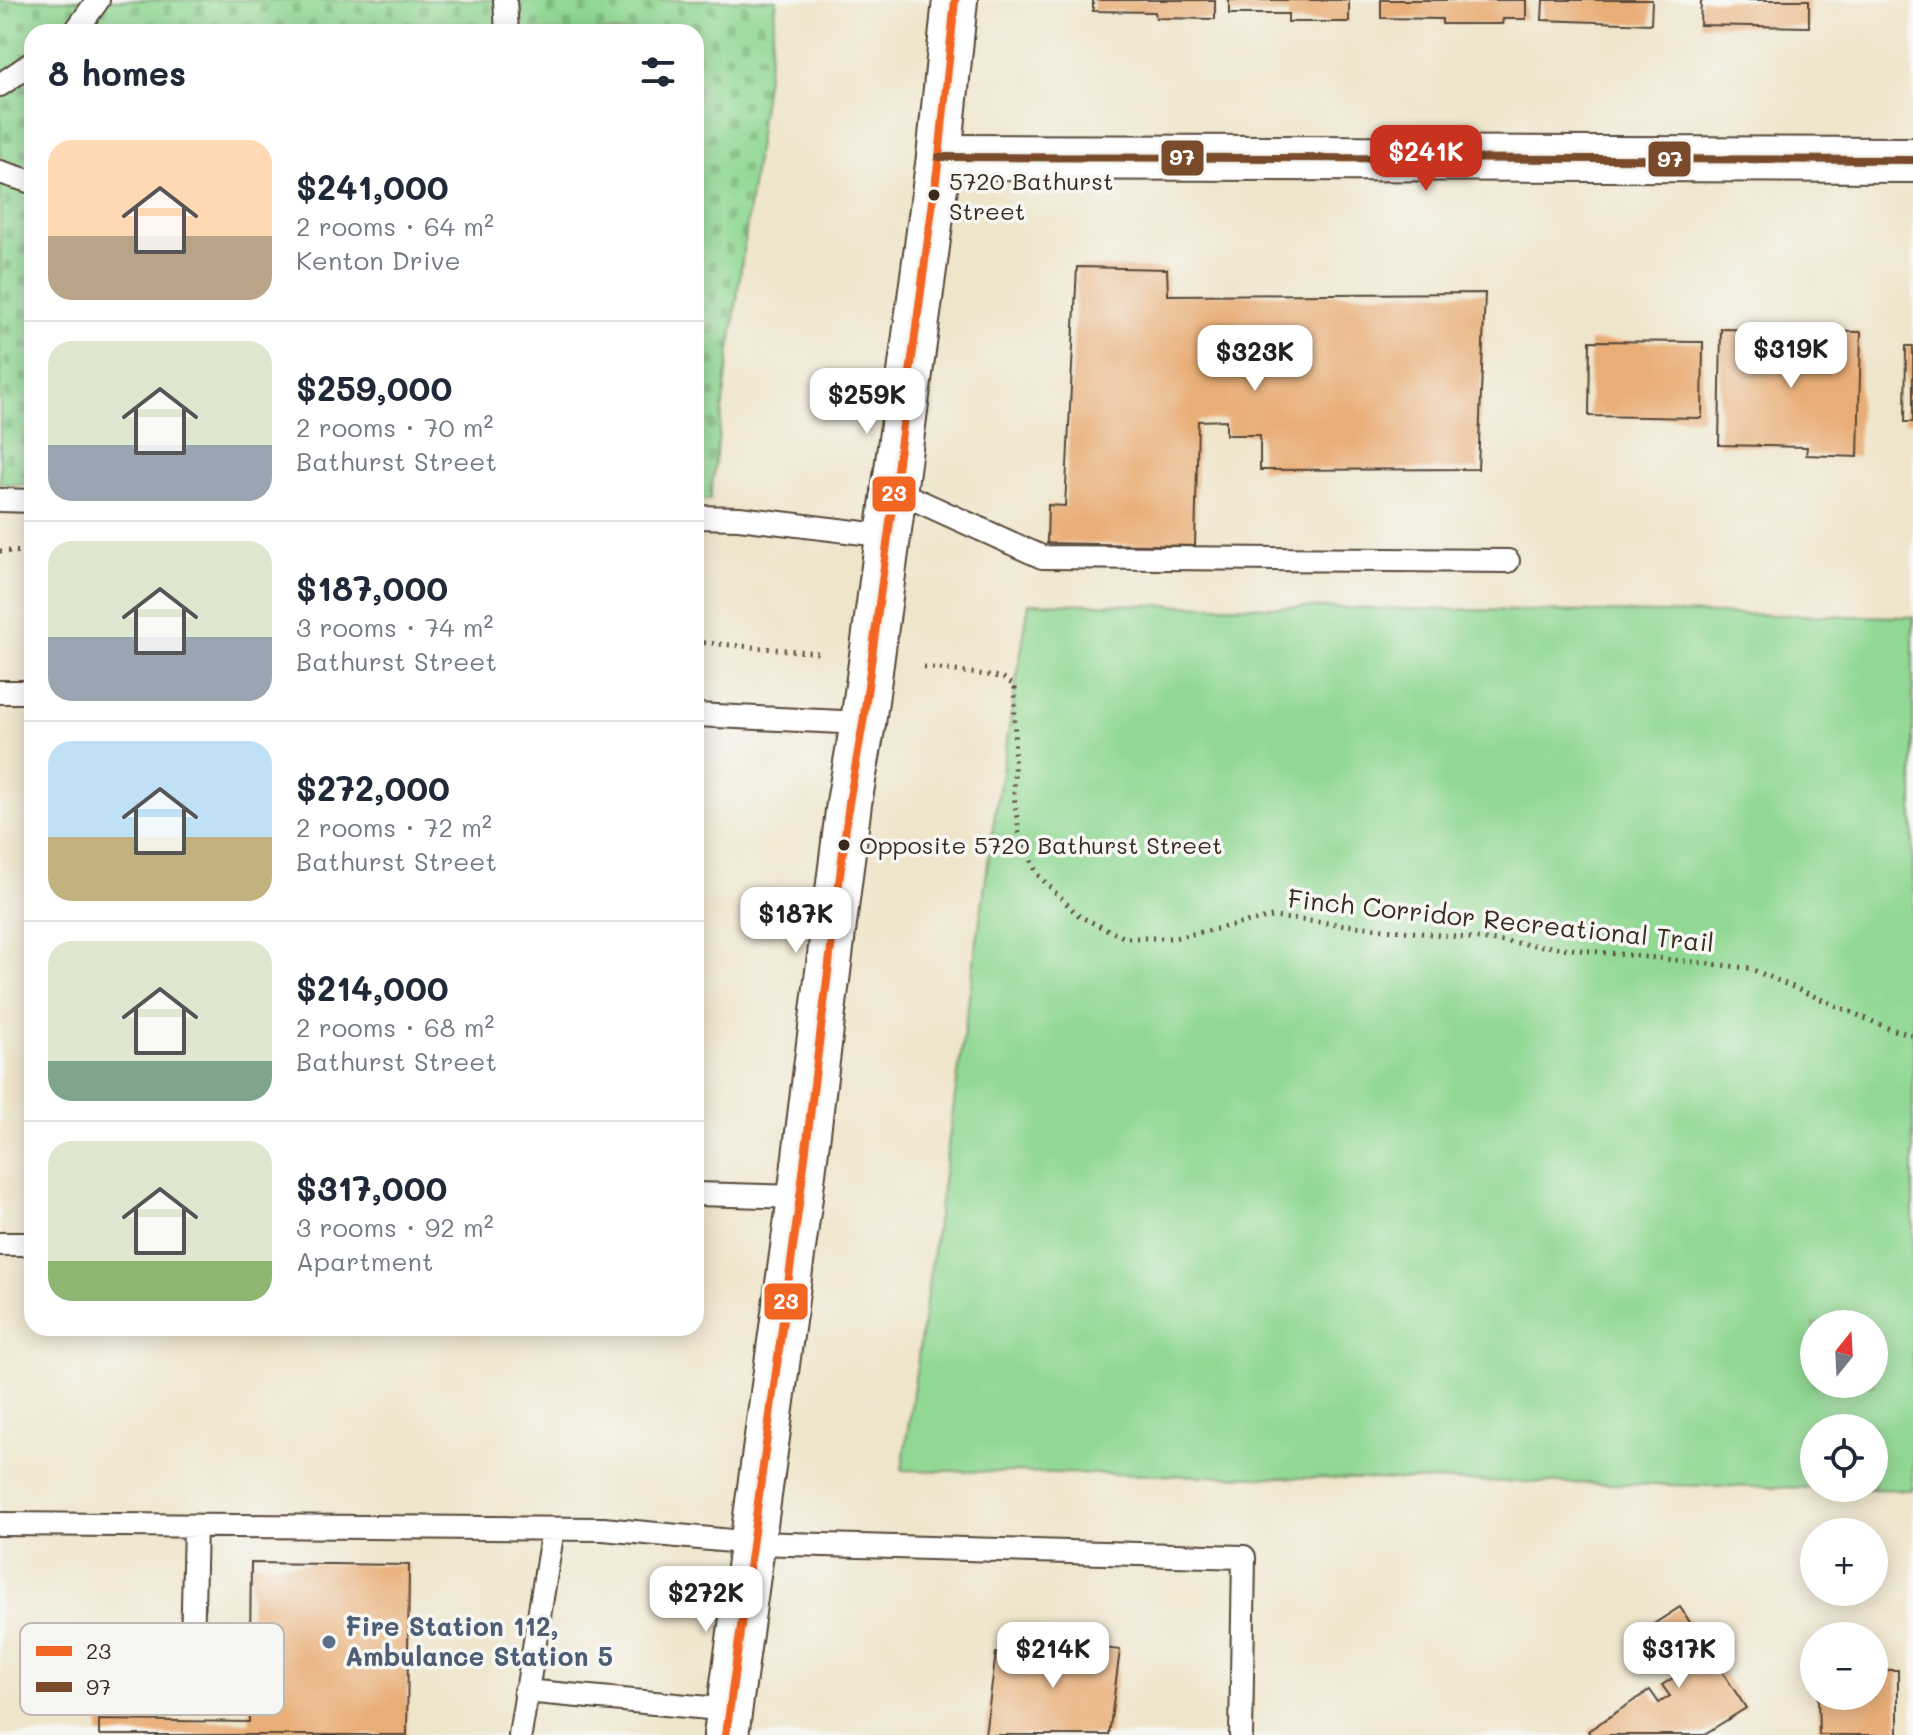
<!DOCTYPE html>
<meta charset="utf-8">
<style>
:root{--surface:#fff;--page:#f6f6f7;--text:#1f2937;--muted:#747a83;--line:#e0e1e3;--accent:#c8321e}
body{margin:0;font-family:Mali,sans-serif;background:var(--page);color:var(--text);height:100vh;display:flex;flex-direction:column;font-size:30px;white-space:nowrap}
*{box-sizing:border-box;margin:0}
p{font-size:26px;color:var(--muted)}
.icon{flex:none;width:44px;height:44px;fill:none;stroke:currentColor;stroke-width:2;stroke-linecap:round;stroke-linejoin:round}
.map{position:relative;flex:1;overflow:hidden}
.panel{position:absolute;left:24px;top:24px;width:680px;height:1312px;display:flex;flex-direction:column;background:var(--surface);border-radius:24px;box-shadow:0 4px 20px #0003}
.panel>*{flex:none}
.needle{width:52px;rotate:18deg}
.tools{position:absolute;left:1800px;top:1310px;display:grid;gap:16px}
.tools a{display:grid;place-items:center;width:88px;height:88px;border-radius:50%;background:var(--surface);box-shadow:0 4px 20px #0003;font-size:40px}
.price{position:absolute;translate:-50% -68px;padding:0 18px;border-radius:16px;background:#fff;color:#222;font-size:26px;line-height:52px;filter:drop-shadow(0 2px 4px #0008)}
.price::after{content:'';position:absolute;left:50%;top:48px;width:24px;height:18px;margin-left:-12px;background:inherit;clip-path:polygon(0 0,100% 0,50% 100%)}
.price.on{background:var(--accent);color:#fff}
ul{padding:0;list-style:none}
li{display:flex;align-items:center;gap:24px;height:200px;padding:0 24px}
li+li{border-top:2px solid var(--line)}
li span{display:grid;place-items:center;flex:none;width:224px;height:160px;border-radius:24px;color:#555}
li>.icon{margin-inline-start:auto}
span .icon{width:96px;height:96px;fill:#fffc;stroke-width:1}
li b{font-size:34px}
h2{display:flex;justify-content:space-between;align-items:center;height:96px;padding:0 24px;font-size:34px}
.map>svg:first-child{display:block}
</style>
<div class="map">
<svg width="1913" height="1735" viewBox="0 0 1913 1735">
<defs>
<pattern id="cemetery-stones" width="16" height="16" patternUnits="userSpaceOnUse" patternTransform="scale(2)"><rect width="16" height="16" fill="#90d893"/><path d="M2 7V4a2 2 0 0 1 4 0v3zM10 15v-3a2 2 0 0 1 4 0v3z" fill="#7dba7e"/></pattern>
</defs>
<rect width="100%" height="100%" fill="#f6f6f2"/>
<filter id="ink" filterUnits="userSpaceOnUse"><feTurbulence type="fractalNoise" baseFrequency=".0125" numOctaves="2"/><feDisplacementMap in="SourceGraphic" scale="16" xChannelSelector="R" yChannelSelector="G"/><feConvolveMatrix kernelMatrix="1 2 1 2 8 2 1 2 1" color-interpolation-filters="sRGB"/></filter>
<filter id="wash" filterUnits="userSpaceOnUse"><feTurbulence type="fractalNoise" baseFrequency=".006" numOctaves="4" result="noise"/><feDisplacementMap in="SourceGraphic" scale="32" xChannelSelector="R" yChannelSelector="G"/><feGaussianBlur stdDeviation="1.8" result="paint"/><feColorMatrix in="noise" values="0 0 0 0 0 0 0 0 0 0 0 0 0 0 0 0 0 1.4 0 .05"/><feComposite in="paint" operator="in"/></filter>
<g filter="url(#wash)">
<rect width="100%" height="100%" fill="#efe5cb"/>
<path fill="#90d893" stroke="#668158" stroke-width="2" fill-rule="evenodd" d="M1029 603 1913 617V1490L1819 1488H1874V1428H1814V1488L902 1470 994 821ZM1814 1324H1874V1384H1814Z"/>
<path fill="url(#cemetery-stones)" stroke="#668158" stroke-width="2" d="M0 0H777L710 500H696V32H32V485L0 484Z"/>
<g id="blocks">
<path fill="#e9ae77" d="M1093 0H1215V19L1156 18 1155 12 1093 11Z
M1229 0H1349V22H1288V14H1229Z
M1381 0H1526V19H1503L1502 24H1442V19L1381 18Z
M1543 0H1652L1651 24 1542 20Z
M1701 0H1809V27L1700 25Z
M1077 267 1167 269 1168 295 1485 293 1478 469 1260 470V435H1226V420L1198 421 1195 546 1047 543 1048 505 1065 506Z
M1721 329 1861 332 1858 457 1806 455 1807 447 1719 445Z
M1590 341 1703 342 1702 418 1589 416Z
M1906 346H1913V422H1905Z
M251 1563 409 1565 407 1735H99V1720L249 1722Z
M1680 1607 1746 1708 1703 1735H1591L1588 1731 1650 1690 1659 1703 1670 1696 1662 1685 1679 1674 1649 1627Z
M1024 1638 1120 1650 1109 1735H985L996 1653 1022 1656Z
M1874 1670H1898V1735H1819L1818 1696H1874Z"/>
</g>
</g>
<g filter="url(#ink)">
<use href="#blocks" fill-opacity="0" stroke="#564638" stroke-width="2"/>
<g fill="none" stroke-linecap="round" stroke-linejoin="round">
<defs>
<path id="service" d="M505 0 507 32
M75 32 98 0
M0 85 32 63
M0 172 32 182
M894 490 1042 557 1508 561
M0 500 32 501
M696 517 739 518 888 536
M0 692H32
M696 715 863 723
M696 1194 800 1197
M0 1244H32
M0 1524 603 1529 753 1543 1244 1557 1241 1735
M191 1688 195 1526
M525 1691 730 1710
M520 1735 553 1529"/>
<path id="minor" d="M939 157 1913 160"/>
<path id="secondary" d="M726 1735 800 1197 849 803 863 723 939 157 955 0"/>
</defs>
<use href="#service" stroke="#564638" stroke-width="26"/>
<use href="#minor" stroke="#564638" stroke-width="48"/>
<use href="#secondary" stroke="#564638" stroke-width="48"/>
<path stroke="#564638" stroke-width="5" stroke-dasharray="2 6" stroke-linecap="butt" d="M0 551 32 552
M696 642 819 653
M924 667 1002 677 1015 686 1014 795 1019 833 1037 874 1079 916 1125 938H1174L1272 917 1749 968 1890 1029 1913 1035"/>
<use href="#service" stroke="#fff" stroke-width="22"/>
<use href="#minor" stroke="#fff" stroke-width="44"/>
<use href="#secondary" stroke="#fff" stroke-width="44"/>
<defs>
<path id="bus-1" d="M726 1735 800 1197 849 803 863 723 939 157 955 0"/>
<path id="bus-2" d="M939 157 1913 160"/>
</defs>
<use href="#bus-1" stroke="#f6f6f2" stroke-width="14"/>
<use href="#bus-2" stroke="#f6f6f2" stroke-width="14"/>
<use href="#bus-1" stroke="#f26522" stroke-width="8"/>
<use href="#bus-2" stroke="#7a4b2a" stroke-width="8"/>
</g>
</g>
<g fill="#3b2a1e" stroke="#f6f6f2" stroke-width="3">
<circle cx="934" cy="195" r="7"/>
<circle cx="844" cy="845" r="7"/>
</g>
<circle fill="#5c6f8a" stroke="#f6f6f2" stroke-width="3" cx="329" cy="1642" r="8"/>
<g text-anchor="middle" stroke-width="7" stroke-linejoin="round" paint-order="stroke">
<g font-size="24" fill="#3b2a1e" stroke="#f6f6f2" text-anchor="start">
<text x="949" y="190">5720 Bathurst<tspan x="949" dy="30">Street</tspan></text>
<text x="859" y="854">Opposite 5720 Bathurst Street</text>
</g>
<g font-size="26" fill="#3b2a1e" stroke="#f6f6f2">
<text transform="translate(1501 921) rotate(6)" y="9">Finch Corridor Recreational Trail</text>
</g>
<g font-size="26" font-weight="bold" fill="#4e5e75" stroke="#f6f6f2" text-anchor="start">
<text x="345" y="1636">Fire Station 112,<tspan x="345" dy="30">Ambulance Station 5</tspan></text>
</g>
</g>
<rect x="20" y="1623" width="264" height="92" rx="12" fill="#f6f6f2" stroke="#beb9b2" stroke-width="2"/>
<rect x="36" y="1646" width="36" height="10" fill="#f26522"/>
<rect x="36" y="1682" width="36" height="10" fill="#7a4b2a"/>
<g font-size="22" fill="#3b2a1e">
<text x="86" y="1659">23</text>
<text x="86" y="1695">97</text>
</g>
<g stroke="#f6f6f2" stroke-width="3">
<rect x="1160" y="139" width="45" height="38" rx="8" fill="#7a4b2a"/>
<rect x="1647" y="140" width="45" height="38" rx="8" fill="#7a4b2a"/>
<rect x="871" y="475" width="46" height="38" rx="8" fill="#f26522"/>
<rect x="763" y="1282" width="46" height="39" rx="8" fill="#f26522"/>
</g>
<g font-size="22" text-anchor="middle" font-weight="bold" fill="#fff">
<text x="1182" y="165">97</text>
<text x="1670" y="167">97</text>
<text x="894" y="501">23</text>
<text x="786" y="1309">23</text>
</g>
</svg>
<div class="tools">
<a><svg class="needle" viewBox="-14 -14 28 28"><path d="M0-13l5 13h-10z" fill="#e53935"/><path d="M0 13l5-13h-10z" fill="#747a83"/></svg></a>
<a><svg class="icon" aria-label="locate" viewBox="0 0 24 24"><circle cx="12" cy="12" r="6"/><path d="M12 2v4M12 18v4M2 12h4M18 12h4"/></svg></a>
<a>+</a>
<a>−</a>
</div>
<b class="price on" style="left:1426px;top:193px">$241K</b>
<b class="price" style="left:1791px;top:390px">$319K</b>
<b class="price" style="left:1255px;top:393px">$323K</b>
<b class="price" style="left:867px;top:436px">$259K</b>
<b class="price" style="left:796px;top:955px">$187K</b>
<b class="price" style="left:706px;top:1634px">$272K</b>
<b class="price" style="left:1053px;top:1690px">$214K</b>
<b class="price" style="left:1679px;top:1690px">$317K</b>
<section class="panel">
<h2>8 homes<svg class="icon" aria-label="filters" viewBox="0 0 24 24"><path d="M4 7h16M4 17h16"/><circle cx="9" cy="7" r="2"/><circle cx="15" cy="17" r="2"/></svg></h2>
<ul>
<li><span style="background:linear-gradient(#ffd9b3 60%,#b9a48a 0)"><svg class="icon" aria-label="home" viewBox="0 0 24 24"><path d="M3 11l9-7 9 7M6 9v11h12V9"/></svg></span><div><b>$241,000</b><p>2 rooms · 64 m²</p><p>Kenton Drive</p></div></li>
<li><span style="background:linear-gradient(#dfe7d0 65%,#9aa5b1 0)"><svg class="icon" aria-label="home" viewBox="0 0 24 24"><path d="M3 11l9-7 9 7M6 9v11h12V9"/></svg></span><div><b>$259,000</b><p>2 rooms · 70 m²</p><p>Bathurst Street</p></div></li>
<li><span style="background:linear-gradient(#dfe7d0 60%,#9aa5b1 0)"><svg class="icon" aria-label="home" viewBox="0 0 24 24"><path d="M3 11l9-7 9 7M6 9v11h12V9"/></svg></span><div><b>$187,000</b><p>3 rooms · 74 m²</p><p>Bathurst Street</p></div></li>
<li><span style="background:linear-gradient(#bfe0f5 60%,#c2b280 0)"><svg class="icon" aria-label="home" viewBox="0 0 24 24"><path d="M3 11l9-7 9 7M6 9v11h12V9"/></svg></span><div><b>$272,000</b><p>2 rooms · 72 m²</p><p>Bathurst Street</p></div></li>
<li><span style="background:linear-gradient(#dfe7d0 75%,#7fa58c 0)"><svg class="icon" aria-label="home" viewBox="0 0 24 24"><path d="M3 11l9-7 9 7M6 9v11h12V9"/></svg></span><div><b>$214,000</b><p>2 rooms · 68 m²</p><p>Bathurst Street</p></div></li>
<li><span style="background:linear-gradient(#dfe7d0 75%,#8fb573 0)"><svg class="icon" aria-label="home" viewBox="0 0 24 24"><path d="M3 11l9-7 9 7M6 9v11h12V9"/></svg></span><div><b>$317,000</b><p>3 rooms · 92 m²</p><p>Apartment</p></div></li>
</ul>
</section>
</div>
